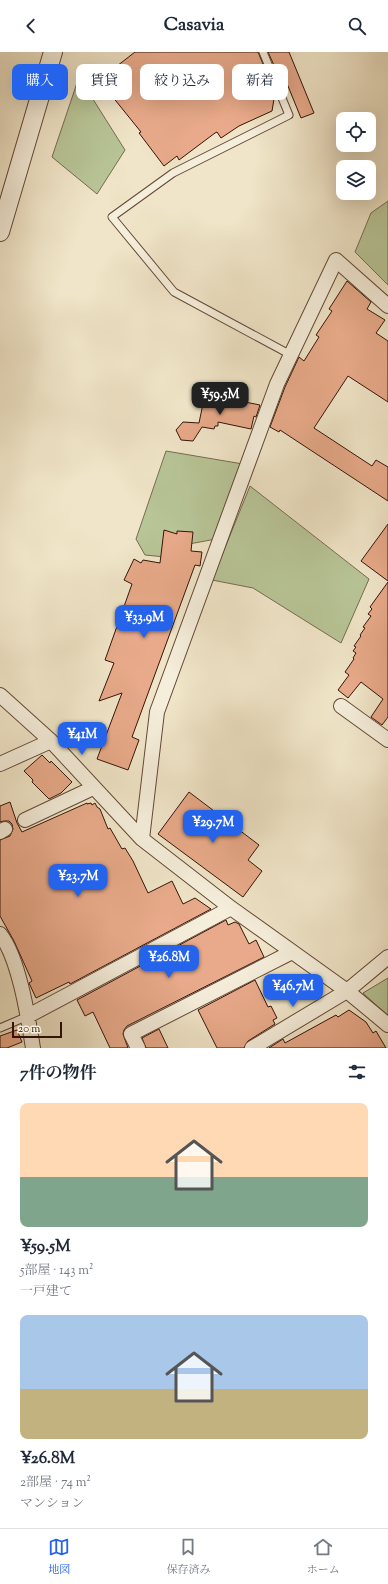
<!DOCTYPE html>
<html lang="ja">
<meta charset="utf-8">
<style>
:root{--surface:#fff;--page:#f2f2f3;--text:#1f2937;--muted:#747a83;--line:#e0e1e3;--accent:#2563eb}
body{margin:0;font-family:"Sorts Mill Goudy","Noto Serif JP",serif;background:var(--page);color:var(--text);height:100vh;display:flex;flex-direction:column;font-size:15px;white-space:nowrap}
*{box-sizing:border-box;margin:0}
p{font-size:13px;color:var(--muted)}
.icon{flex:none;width:22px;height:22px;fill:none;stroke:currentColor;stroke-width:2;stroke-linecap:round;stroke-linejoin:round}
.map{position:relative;height:996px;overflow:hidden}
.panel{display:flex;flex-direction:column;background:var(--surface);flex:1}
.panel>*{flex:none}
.hud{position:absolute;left:12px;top:12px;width:364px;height:36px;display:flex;gap:8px}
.buttons{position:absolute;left:336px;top:60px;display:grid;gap:8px}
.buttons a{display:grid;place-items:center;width:40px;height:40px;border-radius:8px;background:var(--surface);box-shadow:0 4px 16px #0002;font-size:20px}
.scale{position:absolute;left:12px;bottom:10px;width:50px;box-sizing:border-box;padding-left:4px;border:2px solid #351408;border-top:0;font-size:11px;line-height:14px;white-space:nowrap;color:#351408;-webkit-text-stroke:3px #f5eedb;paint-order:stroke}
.price{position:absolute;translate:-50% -34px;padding:0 9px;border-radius:8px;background:var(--accent);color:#fff;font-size:13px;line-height:26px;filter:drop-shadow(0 1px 2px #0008)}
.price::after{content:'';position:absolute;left:50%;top:24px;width:12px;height:9px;margin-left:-6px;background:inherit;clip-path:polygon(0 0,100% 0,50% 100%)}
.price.current{background:#222;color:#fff}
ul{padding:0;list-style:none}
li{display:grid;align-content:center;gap:8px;height:212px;padding:0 20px}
li span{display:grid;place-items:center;height:124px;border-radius:8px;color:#555}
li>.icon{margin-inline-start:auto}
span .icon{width:72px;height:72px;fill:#fffc;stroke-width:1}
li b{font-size:17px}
h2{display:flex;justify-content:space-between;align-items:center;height:48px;padding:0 20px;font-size:17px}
.chip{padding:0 14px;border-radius:8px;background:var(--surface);box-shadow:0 4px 16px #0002;font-size:14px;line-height:36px}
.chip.current{background:var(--accent);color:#fff}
header{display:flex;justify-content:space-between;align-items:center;height:52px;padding:0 20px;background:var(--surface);font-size:18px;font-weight:700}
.menu{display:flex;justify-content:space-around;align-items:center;height:56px;border-top:1px solid var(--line);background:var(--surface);font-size:11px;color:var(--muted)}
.menu a{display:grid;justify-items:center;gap:2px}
.menu .current{color:var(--accent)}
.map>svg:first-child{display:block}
</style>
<header><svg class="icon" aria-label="back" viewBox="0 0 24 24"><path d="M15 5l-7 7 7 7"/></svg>Casavia<svg class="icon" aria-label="search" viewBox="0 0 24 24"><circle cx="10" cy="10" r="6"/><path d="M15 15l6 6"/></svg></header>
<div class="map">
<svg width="388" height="996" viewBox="0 0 388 996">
<rect width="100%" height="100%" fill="#f0e5c8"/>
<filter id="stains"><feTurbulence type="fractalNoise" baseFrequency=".005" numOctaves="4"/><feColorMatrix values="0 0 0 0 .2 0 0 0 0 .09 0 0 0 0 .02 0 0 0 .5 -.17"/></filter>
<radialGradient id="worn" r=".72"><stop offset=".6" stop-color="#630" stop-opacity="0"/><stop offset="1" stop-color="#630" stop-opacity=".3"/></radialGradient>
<path fill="#b8c597" stroke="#766c50" d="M79 25 125 98 97 142 52 105Z
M388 149V233L355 200 371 161Z
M166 399 243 412 216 487 178 494 165 505 145 503 136 487Z
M250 434 369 527 341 591 253 536 212 528Z
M388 926V964L363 941Z"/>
<path fill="#e8aa8a" stroke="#351408" d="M135 0H258L275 41 272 59 239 74 221 86 217 80 215 81 179 108 177 104 164 114 139 81 141 80 99 28Z
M268 0H289L314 61 301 66 279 12 278 22Z
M347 229 371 250 367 257 385 268 376 281 388 289V350L348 324 314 376 372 414 376 408 388 415V449L280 378 279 380 270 375 285 335 299 305 304 309 319 285 316 283 332 259 329 257Z
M205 342 260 353 256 365 254 364 251 377 218 370V374H215L214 377 202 375 193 389 181 388 176 378 183 370 199 371Z
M388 472V529L361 509Z
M164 478 177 482V479L193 480 191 499 202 500 200 514 195 513 132 685 139 688 128 718 97 707 122 641 99 649 114 611 105 608 132 532 124 528 134 507 141 511 143 508 160 511Z
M388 530V665L382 673 371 665 383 647 361 630 348 646 338 638 349 623 345 620 354 607 353 606 356 601 353 599 356 595 354 594 361 584 360 583 365 576 363 575 371 564 368 562 372 557 370 555Z
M42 703 50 711 51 709 72 730 61 741 49 747 32 730 33 728 24 719Z
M189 740 259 793 248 808 262 819 243 845 158 782Z
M10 750 17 771 22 780 87 751V752L91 751 92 753 95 751 97 755 100 757 108 777 110 776 122 797 125 796 133 809 148 841 172 829 183 852 195 846 211 857 70 932 69 930 36 946 29 931 32 929 14 889 0 864V788L10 784 13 777 12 772 9 769H4L0 770V754Z
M226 868 228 873 235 870 239 872 249 892 256 888 264 905 127 974 124 978 123 982 128 996H110L93 960 85 964 77 948Z
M255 928 268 955 271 954 277 966 273 968 275 972 248 989 244 996H217L198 958Z
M349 958 366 970 373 981 376 979 386 996H269L283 987 285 991 336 963 338 965Z
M159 977 168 996H146L142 986Z
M17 978 22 990 7 996H0V984Z"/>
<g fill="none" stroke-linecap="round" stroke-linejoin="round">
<defs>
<path id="service" d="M263 0 289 63 173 121 112 165 174 240 291 303
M0 976 28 964"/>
<path id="minor" d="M0 643 51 689 142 787 231 856 347 939 388 973
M341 654 388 688
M0 712 51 689
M25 768 93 736
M0 780 5 777
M142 787 157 660 277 332 336 208 388 254
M0 882C19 906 28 965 33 996
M28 964 231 856
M138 996 131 982 292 900
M252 996 347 939 388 905"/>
<path id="tertiary" d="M0 180 53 0"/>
</defs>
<use href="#service" stroke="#644838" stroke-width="9"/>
<use href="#minor" stroke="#644838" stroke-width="16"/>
<use href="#tertiary" stroke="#644838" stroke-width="20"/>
<use href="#service" stroke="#f5eedb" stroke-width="7"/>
<use href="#minor" stroke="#f5eedb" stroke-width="14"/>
<use href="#tertiary" stroke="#f5eedb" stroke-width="18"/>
</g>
<rect width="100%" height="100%" filter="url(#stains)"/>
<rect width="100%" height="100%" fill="url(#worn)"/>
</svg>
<div class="buttons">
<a><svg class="icon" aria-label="locate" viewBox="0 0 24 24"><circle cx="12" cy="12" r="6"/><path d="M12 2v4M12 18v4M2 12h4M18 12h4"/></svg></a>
<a><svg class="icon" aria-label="layers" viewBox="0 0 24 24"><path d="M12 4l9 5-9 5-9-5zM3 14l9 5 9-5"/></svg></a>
</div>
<div class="scale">20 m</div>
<b class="price current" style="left:220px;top:364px">¥59.5M</b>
<b class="price" style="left:144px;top:587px">¥33.9M</b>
<b class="price" style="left:82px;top:704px">¥41M</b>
<b class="price" style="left:213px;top:792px">¥29.7M</b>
<b class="price" style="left:78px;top:846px">¥23.7M</b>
<b class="price" style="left:169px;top:927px">¥26.8M</b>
<b class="price" style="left:293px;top:956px">¥46.7M</b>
<div class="hud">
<a class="chip current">購入</a>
<a class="chip">賃貸</a>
<a class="chip">絞り込み</a>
<a class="chip">新着</a>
</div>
</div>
<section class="panel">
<h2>7件の物件<svg class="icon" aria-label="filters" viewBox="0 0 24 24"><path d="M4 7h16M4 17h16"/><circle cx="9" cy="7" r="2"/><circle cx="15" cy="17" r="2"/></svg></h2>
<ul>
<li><span style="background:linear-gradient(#ffd9b3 60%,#7fa58c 0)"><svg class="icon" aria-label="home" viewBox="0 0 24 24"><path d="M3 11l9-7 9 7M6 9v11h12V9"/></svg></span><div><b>¥59.5M</b><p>5部屋 · 143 m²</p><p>一戸建て</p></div></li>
<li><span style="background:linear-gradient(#a9c7e8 60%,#c2b280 0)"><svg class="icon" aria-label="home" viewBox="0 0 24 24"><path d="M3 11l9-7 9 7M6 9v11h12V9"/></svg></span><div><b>¥26.8M</b><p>2部屋 · 74 m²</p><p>マンション</p></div></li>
</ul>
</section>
<nav class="menu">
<a class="current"><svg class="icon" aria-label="map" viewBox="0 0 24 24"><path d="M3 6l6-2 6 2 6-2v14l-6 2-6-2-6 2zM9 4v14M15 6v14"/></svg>地図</a>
<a><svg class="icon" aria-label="saved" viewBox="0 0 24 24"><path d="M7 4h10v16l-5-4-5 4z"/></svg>保存済み</a>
<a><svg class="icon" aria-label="home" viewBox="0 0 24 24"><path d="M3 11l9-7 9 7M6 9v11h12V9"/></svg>ホーム</a>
</nav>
